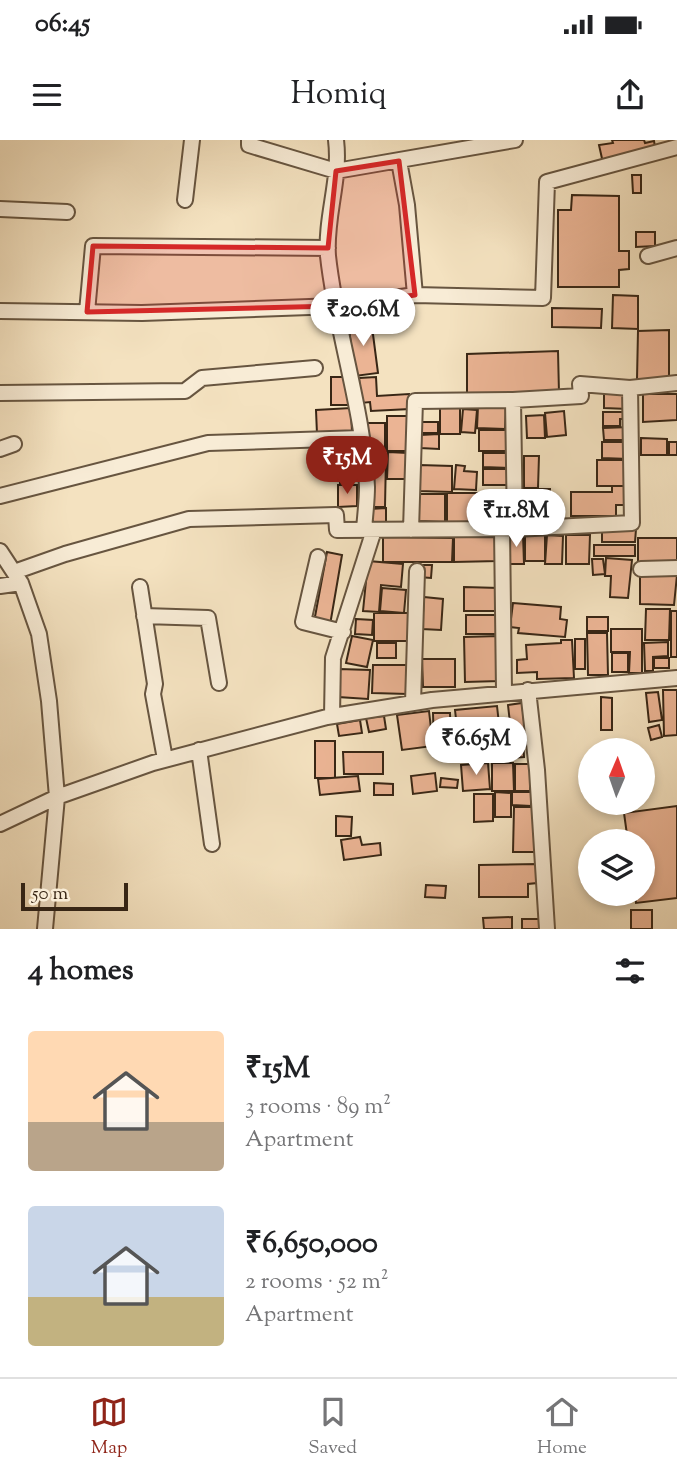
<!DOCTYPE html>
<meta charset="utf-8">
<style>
:root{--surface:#fff;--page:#f2f2f2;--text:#202124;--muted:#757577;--line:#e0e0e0;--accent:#8f2418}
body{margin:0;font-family:"Sorts Mill Goudy",serif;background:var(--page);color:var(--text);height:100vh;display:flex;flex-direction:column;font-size:26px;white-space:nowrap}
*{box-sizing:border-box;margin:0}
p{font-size:23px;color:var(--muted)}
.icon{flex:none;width:38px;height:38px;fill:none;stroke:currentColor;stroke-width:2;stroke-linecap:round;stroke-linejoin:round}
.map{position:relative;height:789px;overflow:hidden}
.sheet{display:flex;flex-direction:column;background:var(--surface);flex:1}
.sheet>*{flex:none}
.needle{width:46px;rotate:2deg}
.fabs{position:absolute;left:578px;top:598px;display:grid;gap:14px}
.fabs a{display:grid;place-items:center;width:77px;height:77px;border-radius:50%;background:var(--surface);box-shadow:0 4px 10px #0003;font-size:35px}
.scale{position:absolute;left:21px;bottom:18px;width:107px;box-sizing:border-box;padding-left:7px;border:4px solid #382615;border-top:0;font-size:19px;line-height:24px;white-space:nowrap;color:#382615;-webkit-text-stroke:5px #f8ecd6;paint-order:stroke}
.price{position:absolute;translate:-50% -60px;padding:0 16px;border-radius:24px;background:#fff;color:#222;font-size:23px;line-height:46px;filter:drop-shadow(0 2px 4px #0008)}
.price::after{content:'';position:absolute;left:50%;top:42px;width:21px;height:16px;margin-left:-10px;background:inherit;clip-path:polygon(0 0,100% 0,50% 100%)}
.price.active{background:var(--accent);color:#fff}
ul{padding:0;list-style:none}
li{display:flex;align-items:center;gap:21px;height:175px;padding:0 28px}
li span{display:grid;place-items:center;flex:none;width:196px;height:140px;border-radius:7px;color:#555}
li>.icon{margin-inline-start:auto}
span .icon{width:84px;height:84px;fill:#fffc;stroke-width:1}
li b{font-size:30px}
h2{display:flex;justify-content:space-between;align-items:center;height:84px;padding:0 28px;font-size:30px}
.status{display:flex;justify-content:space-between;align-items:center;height:49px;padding:0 35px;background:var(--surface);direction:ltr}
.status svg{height:19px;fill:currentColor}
header{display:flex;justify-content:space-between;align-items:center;height:91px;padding:0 28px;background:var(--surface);font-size:32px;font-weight:600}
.tab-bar{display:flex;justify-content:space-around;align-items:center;height:98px;border-top:2px solid var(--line);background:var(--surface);font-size:19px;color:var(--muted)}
.tab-bar a{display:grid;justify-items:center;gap:4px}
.tab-bar .active{color:var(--accent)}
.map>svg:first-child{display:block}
</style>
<div class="status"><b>06:45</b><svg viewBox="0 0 49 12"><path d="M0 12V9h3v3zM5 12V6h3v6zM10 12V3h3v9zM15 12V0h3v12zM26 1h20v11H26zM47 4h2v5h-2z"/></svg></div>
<header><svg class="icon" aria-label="menu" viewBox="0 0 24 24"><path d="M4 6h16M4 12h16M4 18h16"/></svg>Homiq<svg class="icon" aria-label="share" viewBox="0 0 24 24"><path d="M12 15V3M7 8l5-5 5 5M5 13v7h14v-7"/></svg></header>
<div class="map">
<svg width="677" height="789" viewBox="0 0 677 789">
<rect width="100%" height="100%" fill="#f4e2c0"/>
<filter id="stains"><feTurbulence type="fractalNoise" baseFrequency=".00286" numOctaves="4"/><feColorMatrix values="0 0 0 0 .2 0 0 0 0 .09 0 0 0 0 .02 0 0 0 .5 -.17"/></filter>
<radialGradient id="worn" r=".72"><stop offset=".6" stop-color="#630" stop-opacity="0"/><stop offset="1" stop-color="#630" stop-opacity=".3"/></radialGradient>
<path fill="#ebb494" stroke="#382615" stroke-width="2" d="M612 0H644L645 3 654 1 656 12 603 23 599 5 613 3Z
M632 35H641V53H633Z
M572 55 619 56V111H629V129L619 130V147H558V70H571Z
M636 92H655V106L636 107Z
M613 155 638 156V189L612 188Z
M552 168 602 169 601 188 552 187Z
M371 179 378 233 355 236 348 182Z
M669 190V240L637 239 638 191Z
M558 211 559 253 467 257V214Z
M331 237H349V265H331Z
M376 237 377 256 409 254 410 269 371 271 370 262 361 263 359 238Z
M604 252H628V269L604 268Z
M643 254H677V280L643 282Z
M440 265H460V294H440Z
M478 266 506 268 505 289 477 288Z
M351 268 352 292 317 294 316 270Z
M463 269 477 270 475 293 461 292Z
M564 271 566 295 547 297 545 273Z
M603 272H628V279H620V286H603Z
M544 275 545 298H527L526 276Z
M387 276H409V311H387Z
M420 282H438V293H420Z
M368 283H385V315H368Z
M630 287V300H604L603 288Z
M479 290H512V311H479Z
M439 294V309L420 308V295Z
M641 298 667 299V315H641Z
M602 302H629V319L602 318Z
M669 302H677V315H669Z
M320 306H349L348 334 319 333Z
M388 312 408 313V339H387Z
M483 313H513V328L483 327Z
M372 316H386L385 367H371Z
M524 316H539L538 348H524Z
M597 320H627V346H597Z
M419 325 452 326V352L418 351Z
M456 325 465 326 464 331 477 332 476 350 454 349Z
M483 329H513V345H483Z
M340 335 353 336V344H340Z
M338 345H357V366L338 367Z
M612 346H625V365H616V376H571V352H612Z
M526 349H550V379H526Z
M447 353H479L480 382H447Z
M419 354H445V382L419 381Z
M492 363 513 364 512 382 491 380Z
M386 368V383H371L370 369Z
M602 389H636L635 402H602Z
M509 394H523L524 424H509Z
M525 394 545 395V421H525Z
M454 395H498V421L454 422Z
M547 395 563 396 562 424H545Z
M566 395H590L589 424H566Z
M383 397 453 398 452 422H383Z
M638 398H677V423L638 422Z
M594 405H635V416H594Z
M327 412 342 415 330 485 314 482Z
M606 418 632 420 628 458 610 457 611 436H605Z
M592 419H603L605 434 593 435Z
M368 421 403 424 401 447 381 445 379 472 363 471Z
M420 425H432L431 438 419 437Z
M640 435H677L674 465 640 464Z
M464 447 499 448V471H464Z
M382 448 406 450 404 473 380 471Z
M424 457 443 459 441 490 422 489Z
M513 463 561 467 560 479 567 480 565 497 518 493 519 488 510 487Z
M646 469H670L669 500H645Z
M671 471H677V517H671Z
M374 473H411V501H374Z
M466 475H498V494H466Z
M587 477H608V491H587Z
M356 479 373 480 372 495 355 494Z
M611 489H642V533H629L630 512H611Z
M587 493H607L608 535H588Z
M352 496 373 500 367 527 346 523Z
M499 496 500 541 465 542 464 497Z
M575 499H585V529H575Z
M561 500H572L574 538 537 539V532L517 533V520L527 519 526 505 561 503Z
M668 502V516L653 517V531H645L644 503Z
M377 503H396V518H377Z
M612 513H628V532H612Z
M654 518H669V528H654Z
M422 519H455V547H423Z
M373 525H408V554L372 553Z
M339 529 370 530 368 559 338 557Z
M663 550H677V595L664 596Z
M658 552 662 580 649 582 646 553Z
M601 557 612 558V590H601Z
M522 563 525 590 511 592 508 565Z
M497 566 499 584 457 588 455 570Z
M429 571 433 606 402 610 397 575Z
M433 573H450L451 608H434Z
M384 576 386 589 369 592 366 578Z
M360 580 362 593 339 596 337 584Z
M659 585 662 597 651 600 648 588Z
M500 592 504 616 487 618 483 594Z
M478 594 480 615 460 617 458 596Z
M523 598 524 617 508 618V599Z
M315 601H335V638H315Z
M343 612H383V634H344Z
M488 623 490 649 463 651 461 625Z
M492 623H513L514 651H492Z
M515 624H530V651H515Z
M435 633 437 651 413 654 411 636Z
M358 636 360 651 320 655 318 639Z
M441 638 458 640 457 648 440 647Z
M374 643 393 644V655H374Z
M495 652 511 653V677H495Z
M512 652H531V666L512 665Z
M474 654H493V681L474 682Z
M677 666V758L636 763 635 754H642V702H628L624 673Z
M514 667H535L534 712H513Z
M336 676 352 677 351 696H336Z
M360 697 362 705 380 703 381 715 344 720 341 700Z
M537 724V743L528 744V757H479V725Z
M426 745 446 746 445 758 425 757Z
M631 770H652V789H631Z
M512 777V789H484L483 778Z
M522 779H541V789H522Z"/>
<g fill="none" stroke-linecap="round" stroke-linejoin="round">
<defs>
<path id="minor" d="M249 0V5L336 31 515 0
M336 0C341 39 325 77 328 116 336 192 364 271 367 347 367 361 365 376 364 390
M399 21 407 65 415 155 543 158 547 42 677 7
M185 60 192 0
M0 69 67 72
M648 116 677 108
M0 171 142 173 337 166 415 155
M87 172 93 106 328 108
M0 253 185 251 202 238 315 228
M513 260 515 389
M0 309 14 304
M0 356 208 303 361 298
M502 389 504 552
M411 390 415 261 513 260 581 256 580 244 630 248
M0 411 21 443 39 494 49 561 57 657 45 789
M318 417 303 482 343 492
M641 429 677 428
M14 432 65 414 189 379 336 375 337 390 515 389 632 383 630 248 677 243
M0 446 21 443
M140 447 155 544 153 554 165 619
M144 476 208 478 219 543
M528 550 537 630 547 789
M413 563 417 431
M332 576 333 518 374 390
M199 610 212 704
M0 684 57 657 153 623 327 577 432 560 677 538"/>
</defs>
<use href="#minor" stroke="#675540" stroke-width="18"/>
<use href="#minor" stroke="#f8ecd6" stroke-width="14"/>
</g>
<path fill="#d62828" fill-opacity="0.2" stroke="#d62828" stroke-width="5" stroke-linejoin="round" d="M399 21 415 155 337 166 87 172 93 106 328 108 336 31Z"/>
<rect width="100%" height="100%" filter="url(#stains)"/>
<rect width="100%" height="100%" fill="url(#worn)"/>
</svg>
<div class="fabs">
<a><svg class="needle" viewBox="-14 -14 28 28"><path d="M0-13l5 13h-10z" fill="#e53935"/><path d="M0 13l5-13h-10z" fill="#757577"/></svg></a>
<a><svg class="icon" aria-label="layers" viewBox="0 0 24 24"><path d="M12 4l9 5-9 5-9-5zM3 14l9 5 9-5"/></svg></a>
</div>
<div class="scale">50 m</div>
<b class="price" style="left:363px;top:208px">₹20.6M</b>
<b class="price active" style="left:347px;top:356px">₹15M</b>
<b class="price" style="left:516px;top:409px">₹11.8M</b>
<b class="price" style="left:476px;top:637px">₹6.65M</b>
</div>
<section class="sheet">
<h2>4 homes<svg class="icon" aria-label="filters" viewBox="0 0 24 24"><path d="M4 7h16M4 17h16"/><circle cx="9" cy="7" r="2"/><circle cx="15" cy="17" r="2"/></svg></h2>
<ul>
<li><span style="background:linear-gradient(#ffd9b3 65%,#b9a48a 0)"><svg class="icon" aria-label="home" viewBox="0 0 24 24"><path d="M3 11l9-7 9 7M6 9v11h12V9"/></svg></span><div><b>₹15M</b><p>3 rooms · 89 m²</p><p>Apartment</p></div></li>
<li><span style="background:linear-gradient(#c9d6e8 65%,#c2b280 0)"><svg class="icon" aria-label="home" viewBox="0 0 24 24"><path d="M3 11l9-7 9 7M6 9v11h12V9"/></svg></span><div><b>₹6,650,000</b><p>2 rooms · 52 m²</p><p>Apartment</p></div></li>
</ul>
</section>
<nav class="tab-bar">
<a class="active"><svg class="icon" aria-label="map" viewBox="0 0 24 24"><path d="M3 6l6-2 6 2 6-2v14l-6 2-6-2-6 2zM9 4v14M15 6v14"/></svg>Map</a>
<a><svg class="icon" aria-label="saved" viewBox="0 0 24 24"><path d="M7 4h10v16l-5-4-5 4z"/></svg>Saved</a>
<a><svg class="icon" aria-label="home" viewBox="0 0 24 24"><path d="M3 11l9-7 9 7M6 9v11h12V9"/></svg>Home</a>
</nav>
